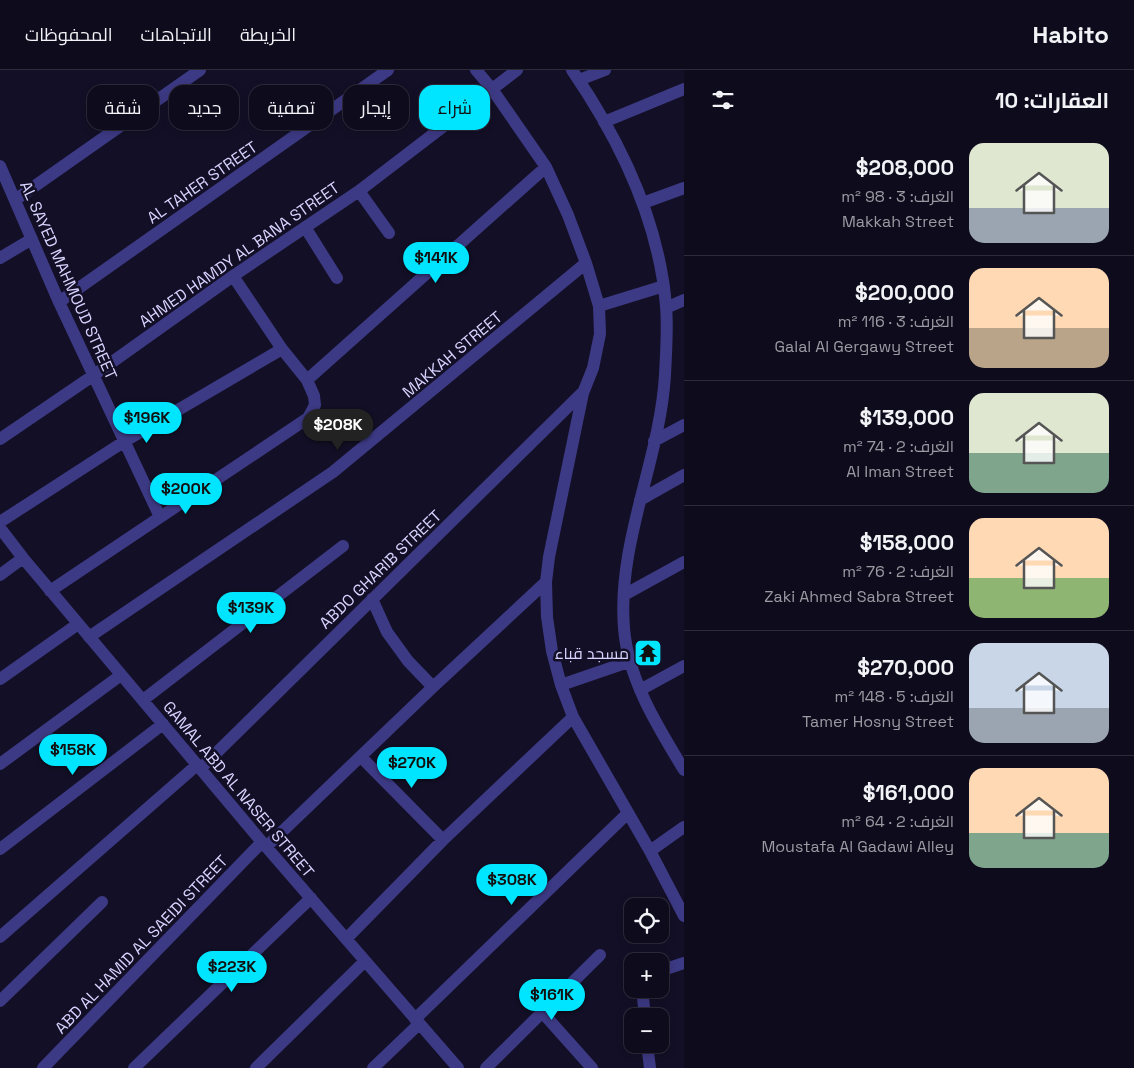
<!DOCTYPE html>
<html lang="ar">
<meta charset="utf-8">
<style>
:root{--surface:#0e0b1c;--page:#1c1929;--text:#f1f3f6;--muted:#9b9ba3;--line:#2e2b3b;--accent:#00e5ff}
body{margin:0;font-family:"Space Grotesk",Cairo,sans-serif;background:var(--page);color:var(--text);direction:rtl;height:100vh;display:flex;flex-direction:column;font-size:19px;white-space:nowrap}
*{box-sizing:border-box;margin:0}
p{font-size:16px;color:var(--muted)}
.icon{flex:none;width:28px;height:28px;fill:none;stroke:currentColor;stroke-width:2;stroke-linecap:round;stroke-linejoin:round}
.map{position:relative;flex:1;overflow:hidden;direction:ltr}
.drawer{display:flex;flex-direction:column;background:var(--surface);width:450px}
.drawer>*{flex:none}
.top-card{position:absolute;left:15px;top:15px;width:475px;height:45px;direction:rtl;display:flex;gap:10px}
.fabs{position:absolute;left:624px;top:828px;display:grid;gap:10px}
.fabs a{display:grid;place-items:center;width:45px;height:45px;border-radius:10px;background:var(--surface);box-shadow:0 2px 8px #0003,0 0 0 1px var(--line);font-size:25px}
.price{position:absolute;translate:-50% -42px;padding:0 11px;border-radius:18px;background:var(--accent);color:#111;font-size:16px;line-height:32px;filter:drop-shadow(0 1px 2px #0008)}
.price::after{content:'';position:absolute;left:50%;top:30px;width:15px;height:11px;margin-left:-8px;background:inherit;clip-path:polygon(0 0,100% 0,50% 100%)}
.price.selected{background:#222;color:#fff}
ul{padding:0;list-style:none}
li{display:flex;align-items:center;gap:15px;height:125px;padding:0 25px}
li+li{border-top:1px solid var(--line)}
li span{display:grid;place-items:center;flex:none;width:140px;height:100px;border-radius:15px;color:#555}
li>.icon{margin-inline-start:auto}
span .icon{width:60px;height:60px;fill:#fffc;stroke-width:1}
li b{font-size:21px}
h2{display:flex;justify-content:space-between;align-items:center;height:60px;padding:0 25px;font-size:21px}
.tag{padding:0 18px;border-radius:15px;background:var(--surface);box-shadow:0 2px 8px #0003,0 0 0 1px var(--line);font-size:18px;line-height:45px}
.tag.selected{background:var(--accent);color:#111}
header{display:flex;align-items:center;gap:30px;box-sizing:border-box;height:70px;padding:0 25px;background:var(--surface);border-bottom:1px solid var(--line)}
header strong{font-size:24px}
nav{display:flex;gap:28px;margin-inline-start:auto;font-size:18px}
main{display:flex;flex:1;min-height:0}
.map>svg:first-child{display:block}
</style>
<header>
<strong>Habito</strong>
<nav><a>الخريطة</a><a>الاتجاهات</a><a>المحفوظات</a></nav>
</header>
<main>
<section class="drawer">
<h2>العقارات: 10<svg class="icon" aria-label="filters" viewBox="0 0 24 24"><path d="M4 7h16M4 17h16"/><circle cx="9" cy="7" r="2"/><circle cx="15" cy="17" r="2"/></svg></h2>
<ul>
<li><span style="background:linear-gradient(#dfe7d0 65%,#9aa5b1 0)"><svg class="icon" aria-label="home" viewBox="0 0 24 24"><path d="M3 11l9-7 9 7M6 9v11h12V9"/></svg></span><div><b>$208,000</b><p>الغرف: 3 · 98 m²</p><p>Makkah Street</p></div></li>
<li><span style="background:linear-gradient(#ffd9b3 60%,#b9a48a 0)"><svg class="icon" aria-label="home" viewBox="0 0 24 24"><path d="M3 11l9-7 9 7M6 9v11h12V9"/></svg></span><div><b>$200,000</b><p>الغرف: 3 · 116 m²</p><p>Galal Al Gergawy Street</p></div></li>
<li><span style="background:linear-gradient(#dfe7d0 60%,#7fa58c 0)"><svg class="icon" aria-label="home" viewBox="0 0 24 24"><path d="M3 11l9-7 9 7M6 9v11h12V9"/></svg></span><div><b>$139,000</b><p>الغرف: 2 · 74 m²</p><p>Al Iman Street</p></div></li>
<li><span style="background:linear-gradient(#ffd9b3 60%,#8fb573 0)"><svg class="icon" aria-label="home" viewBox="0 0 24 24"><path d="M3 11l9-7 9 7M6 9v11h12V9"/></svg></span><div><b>$158,000</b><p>الغرف: 2 · 76 m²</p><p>Zaki Ahmed Sabra Street</p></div></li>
<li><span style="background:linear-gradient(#c9d6e8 65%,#9aa5b1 0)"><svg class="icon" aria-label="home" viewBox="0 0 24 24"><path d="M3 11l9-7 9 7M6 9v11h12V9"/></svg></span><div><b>$270,000</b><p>الغرف: 5 · 148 m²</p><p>Tamer Hosny Street</p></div></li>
<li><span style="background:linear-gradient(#ffd9b3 65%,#7fa58c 0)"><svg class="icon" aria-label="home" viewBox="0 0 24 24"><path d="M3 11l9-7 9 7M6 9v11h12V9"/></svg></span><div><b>$161,000</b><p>الغرف: 2 · 64 m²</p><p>Moustafa Al Gadawi Alley</p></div></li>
</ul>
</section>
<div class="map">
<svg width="684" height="998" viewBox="0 0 684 998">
<rect width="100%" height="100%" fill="#130f26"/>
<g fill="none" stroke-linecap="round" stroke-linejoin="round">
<path stroke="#3d3a85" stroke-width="12" d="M476 0 492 19 546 97 568 145 586 193 599 236 600 264 593 298 583 323 549 487 546 512 547 547 552 581 561 615 573 647 650 781 684 846
M572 0C620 70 659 150 666 236 668 259 666 282 665 305 660 390 617 472 624 558 628 610 658 657 684 700
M579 10 605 0
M604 52 684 19
M0 96 59 232 160 447
M359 121 389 163
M15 130 200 0
M643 133 684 118
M305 157 337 208
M0 188 32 169
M59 232 388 0
M599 236 664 216
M666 238 684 230
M307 310 546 97
M0 369 94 305 233 206 359 121 517 0
M654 371 684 355
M640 430 684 405
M0 452 125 371 282 279
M0 458 23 488 262 772 458 998
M0 505 23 488
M50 521 308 348 315 335 314 326 307 310 282 279 233 206
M624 525 684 492
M372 529 387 562 408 591 433 617
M89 567 333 402 586 193
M0 609 78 554
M561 615 631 591
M640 620 684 596
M143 630 343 476
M361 687 443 770
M0 694 121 605
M201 698 582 323
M266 777 433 617 546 512
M0 779 163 654
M650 781 684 757
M0 867 197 695
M346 869 443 770 573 647
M660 901 684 893
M642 919 645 946
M0 931 102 832
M542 942 592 998
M415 949 628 743
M647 974 650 998
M43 998 262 772
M134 998 311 828
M256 998 365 891
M373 998 419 954
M486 998 600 885"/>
</g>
<defs>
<symbol id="temple-square" viewBox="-11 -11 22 22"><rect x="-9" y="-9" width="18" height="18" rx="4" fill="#00e5ff" stroke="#130f26"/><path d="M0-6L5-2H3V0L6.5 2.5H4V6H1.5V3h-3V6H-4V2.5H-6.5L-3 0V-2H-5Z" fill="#111"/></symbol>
</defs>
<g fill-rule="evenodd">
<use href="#temple-square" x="632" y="567" width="32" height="32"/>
</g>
<g text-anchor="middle" stroke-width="5" stroke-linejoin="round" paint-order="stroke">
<g font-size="16" fill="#d9d4ff" stroke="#130f26">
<text transform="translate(202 112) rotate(-35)" y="6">AL TAHER STREET</text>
<text transform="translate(239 184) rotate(-35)" y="6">AHMED HAMDY AL BANA STREET</text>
<text transform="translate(69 210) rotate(66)" y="6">AL SAYED MAHMOUD STREET</text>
<text transform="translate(452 284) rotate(-40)" y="6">MAKKAH STREET</text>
<text transform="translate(380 499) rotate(-44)" y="6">ABDO GHARIB STREET</text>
<text transform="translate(239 719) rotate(50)" y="6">GAMAL ABD AL NASER STREET</text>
<text transform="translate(141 874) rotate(-46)" y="6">ABD AL HAMID AL SAEIDI STREET</text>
</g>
<g font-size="16" fill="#d9d4ff" stroke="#130f26" text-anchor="end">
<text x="629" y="589">مسجد قباء</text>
</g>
</g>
</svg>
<div class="fabs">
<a><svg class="icon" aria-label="locate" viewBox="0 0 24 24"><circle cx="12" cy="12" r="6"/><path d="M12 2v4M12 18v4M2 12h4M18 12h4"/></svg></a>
<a>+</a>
<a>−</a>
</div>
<b class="price" style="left:436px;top:214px">$141K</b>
<b class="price" style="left:147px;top:374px">$196K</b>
<b class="price selected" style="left:338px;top:381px">$208K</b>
<b class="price" style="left:186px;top:445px">$200K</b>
<b class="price" style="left:251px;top:564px">$139K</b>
<b class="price" style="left:73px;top:706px">$158K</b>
<b class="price" style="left:412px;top:719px">$270K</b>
<b class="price" style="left:512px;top:836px">$308K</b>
<b class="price" style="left:232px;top:923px">$223K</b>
<b class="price" style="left:552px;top:951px">$161K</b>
<div class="top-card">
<a class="tag selected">شراء</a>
<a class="tag">إيجار</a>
<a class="tag">تصفية</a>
<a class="tag">جديد</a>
<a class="tag">شقة</a>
</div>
</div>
</main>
